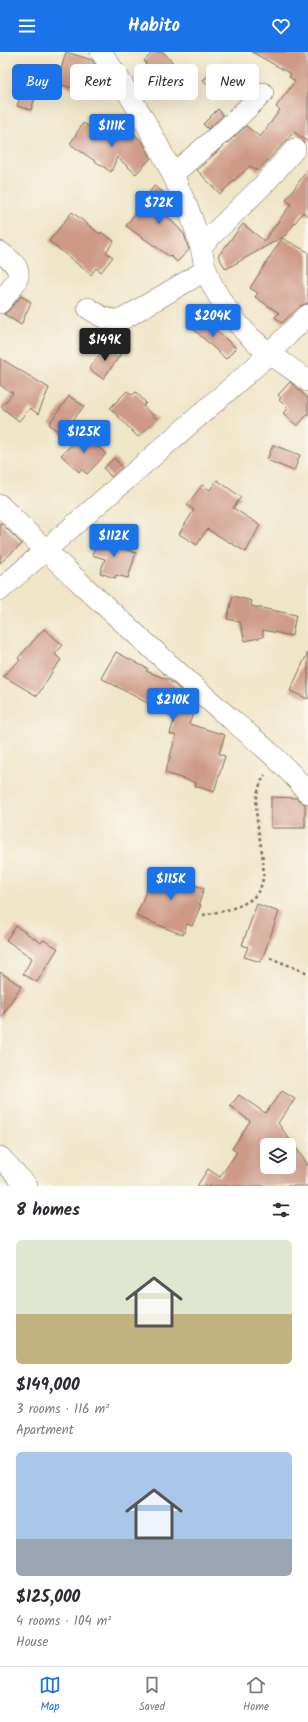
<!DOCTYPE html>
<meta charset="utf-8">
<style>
:root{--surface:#fff;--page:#f2f2f3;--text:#2b2b33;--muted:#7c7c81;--line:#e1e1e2;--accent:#1a73e8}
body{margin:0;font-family:Kalam,sans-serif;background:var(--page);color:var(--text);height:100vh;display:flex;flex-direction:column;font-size:15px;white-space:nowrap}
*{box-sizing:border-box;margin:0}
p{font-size:13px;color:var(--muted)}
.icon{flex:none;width:22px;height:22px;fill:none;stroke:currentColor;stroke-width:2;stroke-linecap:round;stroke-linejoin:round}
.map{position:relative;height:1134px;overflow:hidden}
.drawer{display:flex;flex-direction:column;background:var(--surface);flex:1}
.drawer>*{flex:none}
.top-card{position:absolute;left:12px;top:12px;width:284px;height:36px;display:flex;gap:8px}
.fabs{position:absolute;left:260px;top:1086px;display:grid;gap:8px}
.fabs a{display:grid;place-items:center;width:36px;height:36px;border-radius:6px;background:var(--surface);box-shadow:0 4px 16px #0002;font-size:20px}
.price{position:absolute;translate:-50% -34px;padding:0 9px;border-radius:4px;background:var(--accent);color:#fff;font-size:13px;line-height:26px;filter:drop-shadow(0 1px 2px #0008)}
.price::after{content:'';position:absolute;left:50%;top:24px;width:12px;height:9px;margin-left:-6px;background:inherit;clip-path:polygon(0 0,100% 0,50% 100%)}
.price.on{background:#222;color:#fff}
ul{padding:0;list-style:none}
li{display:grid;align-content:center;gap:8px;height:212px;padding:0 16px}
li span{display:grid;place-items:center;height:124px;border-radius:6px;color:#555}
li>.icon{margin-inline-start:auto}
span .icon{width:72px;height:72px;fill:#fffc;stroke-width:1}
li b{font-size:17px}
h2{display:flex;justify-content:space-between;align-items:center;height:48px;padding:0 16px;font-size:17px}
.chip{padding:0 14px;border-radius:6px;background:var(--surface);box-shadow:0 4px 16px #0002;font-size:14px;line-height:36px}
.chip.on{background:var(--accent);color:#fff}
header{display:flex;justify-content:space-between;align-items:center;height:52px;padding:0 16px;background:var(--accent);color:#fff;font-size:18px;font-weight:600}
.tab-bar{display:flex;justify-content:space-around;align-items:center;height:56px;border-top:1px solid var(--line);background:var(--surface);font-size:11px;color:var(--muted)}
.tab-bar a{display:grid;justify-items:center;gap:2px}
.tab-bar .on{color:var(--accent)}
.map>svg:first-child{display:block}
</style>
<header><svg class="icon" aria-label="menu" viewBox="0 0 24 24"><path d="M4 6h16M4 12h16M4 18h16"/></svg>Habito<svg class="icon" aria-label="heart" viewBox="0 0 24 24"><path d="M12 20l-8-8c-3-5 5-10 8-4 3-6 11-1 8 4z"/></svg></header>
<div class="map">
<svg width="308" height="1134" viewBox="0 0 308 1134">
<rect width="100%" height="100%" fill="#fbf7ec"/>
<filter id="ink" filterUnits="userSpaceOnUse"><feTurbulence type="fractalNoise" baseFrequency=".025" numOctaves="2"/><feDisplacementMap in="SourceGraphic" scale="8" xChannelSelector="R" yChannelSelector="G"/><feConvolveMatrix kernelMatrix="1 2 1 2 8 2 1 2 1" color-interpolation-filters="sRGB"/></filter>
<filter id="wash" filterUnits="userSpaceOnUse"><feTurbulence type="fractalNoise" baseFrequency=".012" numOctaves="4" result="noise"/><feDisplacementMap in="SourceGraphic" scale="16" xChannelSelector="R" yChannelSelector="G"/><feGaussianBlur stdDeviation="0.9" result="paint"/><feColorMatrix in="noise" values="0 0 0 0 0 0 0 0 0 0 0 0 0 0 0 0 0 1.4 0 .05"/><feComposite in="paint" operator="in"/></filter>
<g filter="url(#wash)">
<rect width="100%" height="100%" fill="#efe5c7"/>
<g id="blocks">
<path fill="#ce9a86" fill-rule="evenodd" d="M66 0 92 8 98 17 92 36 83 33 81 39 57 31Z
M153 0H163L174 12 158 26 145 12 146 11 144 9Z
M252 0H308V90L294 80 258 119 250 114 220 142 197 118 246 74 260 85 280 58 276 55 295 29 289 25 291 22Z
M214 19 225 31 215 40 203 28Z
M23 35 36 43 31 58 17 54Z
M218 57 223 63 208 77 203 72Z
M83 71 113 87 125 74 143 90 151 106 136 122 117 105 111 120 70 92Z
M308 117V164L303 160 286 183 226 217 218 204 243 172 264 189 291 152 286 148Z
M154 134 170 145 174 155 168 165 184 182 185 185 189 198 177 210 170 203 169 204 126 174Z
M72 160 100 182 101 180 114 189 106 200 113 205 101 220 96 216 91 223 49 189Z
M282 186 308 200V251L300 254 282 271 275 265 279 261 255 245 258 241 250 236Z
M21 244 31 250 21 273 4 262 9 258Z
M200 264 236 296 226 307 191 275Z
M107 292 121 302 103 327 89 317Z
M0 306 49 336 38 362 30 356 19 369 1 355 13 341 0 333Z
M290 330 308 346V362L297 374 283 361 288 357 279 348 281 346 278 343Z
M127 339 132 343 136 340 146 351 143 354 157 367 138 385 110 356Z
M69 344 84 354 62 383 49 372Z
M84 381 106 402 87 422 81 417 79 420 61 403Z
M273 393 300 403 294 419 267 408Z
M114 406 122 415 111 425 104 416Z
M217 428 241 445 233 456 260 473 246 500 207 477 197 493 179 482 194 458 187 453 202 433 210 438Z
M0 470 22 492 0 511Z
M99 483 115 488 113 493 136 501 128 526 116 523 115 526 100 521 105 507 92 503Z
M233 544 252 549 251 554 296 563 292 584 263 578V585L245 589 240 570 227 567Z
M44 577 63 593 55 602 61 608 54 617 37 644 3 624 20 608 18 606Z
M116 600 148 617 146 619 169 628 197 653 189 672 225 683 219 702 225 704 214 740 195 734 196 731 165 721 176 684 170 682 175 665 148 655 149 652 101 626Z
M308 600V647L290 639Z
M271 745 296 746 305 752V776H271Z
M171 817 190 824 187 831 204 836 199 852 201 853 192 874 187 872 183 883 136 864 155 818 168 823Z
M257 852 279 860 261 910 244 905 248 895 242 893Z
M16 874 41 891 43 888 58 896 37 930 23 922 32 906 6 888Z
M0 920 21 934 0 967Z
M282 1039 295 1047 278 1071 308 1113V1134H197L208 1117 220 1125 237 1100 232 1097 250 1069 230 1054 239 1043 265 1061ZM267 1093H289V1115H267Z"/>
</g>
</g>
<g filter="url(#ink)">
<use href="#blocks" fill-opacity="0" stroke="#7a6b59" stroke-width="1"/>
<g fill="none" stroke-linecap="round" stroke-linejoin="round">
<defs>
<path id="minor" d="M101 0C133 46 162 96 184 148 191 162 196 178 200 193 203 201 203 209 206 217 211 234 225 255 236 269 255 295 284 310 308 329
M173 122 226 77 263 41
M201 194 263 133 295 97
M0 200C30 221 18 227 0 251
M88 256C100 264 108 270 123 267L206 218
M0 453C67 521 138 584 209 648 242 678 280 705 308 741
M0 538 256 314 308 263
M0 1105 27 1134"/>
</defs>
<use href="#minor" stroke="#7a6b59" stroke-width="22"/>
<path stroke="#7a6b59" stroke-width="2.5" stroke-dasharray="3 3" stroke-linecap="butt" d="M203 863C217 860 232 858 245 851 289 829 237 764 265 723
M270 906 308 921"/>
<use href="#minor" stroke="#fff" stroke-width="21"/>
</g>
</g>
</svg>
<div class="fabs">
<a><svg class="icon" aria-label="layers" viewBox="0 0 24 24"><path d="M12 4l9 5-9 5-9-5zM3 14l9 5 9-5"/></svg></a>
</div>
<b class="price" style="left:112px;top:96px">$111K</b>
<b class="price" style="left:159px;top:173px">$72K</b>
<b class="price" style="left:213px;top:286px">$204K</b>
<b class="price on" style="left:105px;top:310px">$149K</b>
<b class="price" style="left:84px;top:402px">$125K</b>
<b class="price" style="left:114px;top:506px">$112K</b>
<b class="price" style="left:173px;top:670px">$210K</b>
<b class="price" style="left:171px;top:849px">$115K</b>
<div class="top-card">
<a class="chip on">Buy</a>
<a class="chip">Rent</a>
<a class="chip">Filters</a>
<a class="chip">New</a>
</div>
</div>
<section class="drawer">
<h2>8 homes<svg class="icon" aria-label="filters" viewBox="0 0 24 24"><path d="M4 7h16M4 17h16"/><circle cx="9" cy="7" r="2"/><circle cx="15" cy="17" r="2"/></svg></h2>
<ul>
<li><span style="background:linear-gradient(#dfe7d0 60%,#c2b280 0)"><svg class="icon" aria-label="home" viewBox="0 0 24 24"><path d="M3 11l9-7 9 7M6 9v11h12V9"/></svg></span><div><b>$149,000</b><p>3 rooms · 116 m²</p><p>Apartment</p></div></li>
<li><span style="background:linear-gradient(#a9c7e8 70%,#9aa5b1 0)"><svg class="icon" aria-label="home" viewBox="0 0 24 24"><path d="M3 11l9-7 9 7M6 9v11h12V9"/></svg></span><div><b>$125,000</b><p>4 rooms · 104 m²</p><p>House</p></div></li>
</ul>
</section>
<nav class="tab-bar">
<a class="on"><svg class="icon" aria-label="map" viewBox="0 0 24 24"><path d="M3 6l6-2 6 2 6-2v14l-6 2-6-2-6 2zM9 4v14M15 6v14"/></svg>Map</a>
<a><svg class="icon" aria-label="saved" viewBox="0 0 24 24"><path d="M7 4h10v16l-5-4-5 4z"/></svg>Saved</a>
<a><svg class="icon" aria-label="home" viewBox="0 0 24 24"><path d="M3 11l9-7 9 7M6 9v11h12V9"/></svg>Home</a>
</nav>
